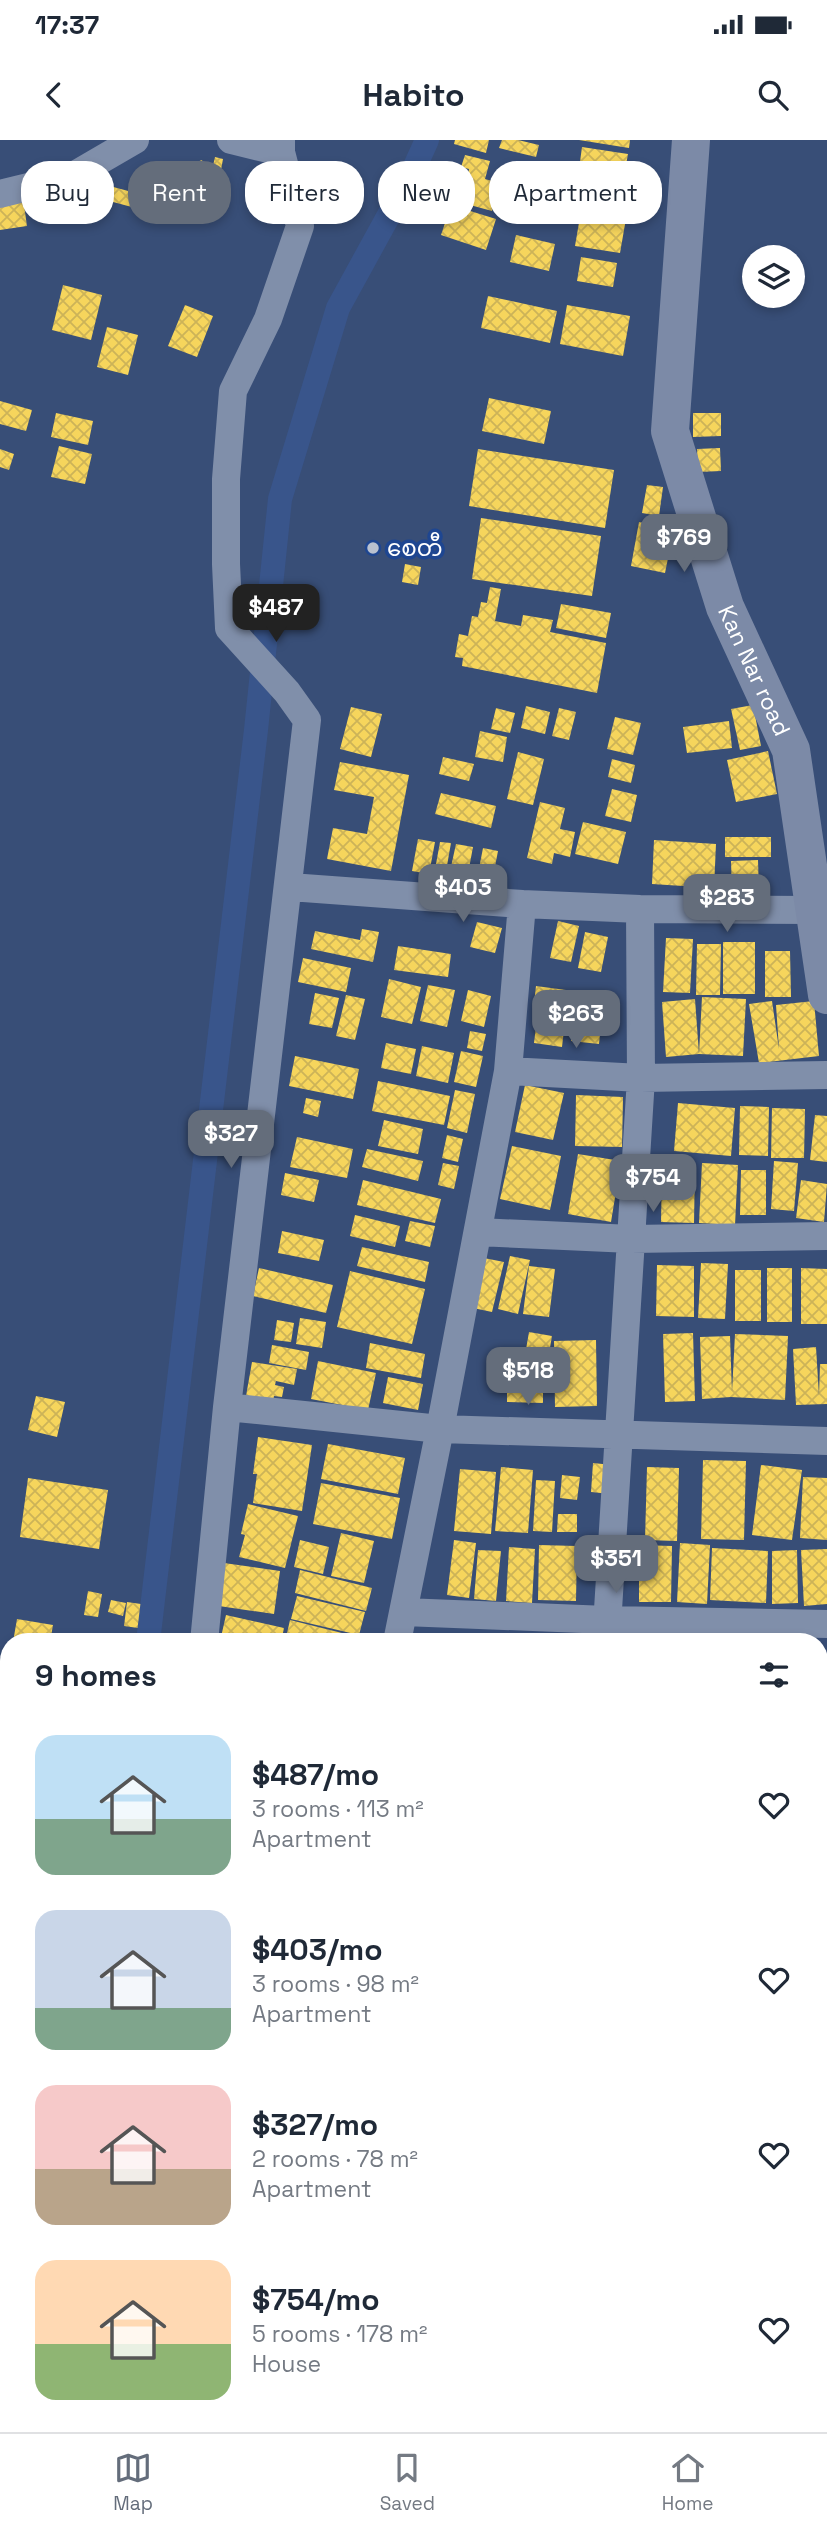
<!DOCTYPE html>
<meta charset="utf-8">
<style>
:root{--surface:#fff;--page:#f2f2f3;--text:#1f2937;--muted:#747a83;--line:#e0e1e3;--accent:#646d7b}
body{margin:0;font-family:"Space Grotesk","Noto Sans Myanmar",sans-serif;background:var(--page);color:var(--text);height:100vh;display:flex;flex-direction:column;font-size:26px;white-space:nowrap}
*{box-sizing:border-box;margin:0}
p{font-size:23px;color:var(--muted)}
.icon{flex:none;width:38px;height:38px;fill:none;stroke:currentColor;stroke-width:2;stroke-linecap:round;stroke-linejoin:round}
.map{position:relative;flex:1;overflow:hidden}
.drawer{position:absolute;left:0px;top:1493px;width:828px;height:800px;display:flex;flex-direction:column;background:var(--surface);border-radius:28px 28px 0 0;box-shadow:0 4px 10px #0003}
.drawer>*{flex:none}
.top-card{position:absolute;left:21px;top:21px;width:786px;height:63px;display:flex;gap:14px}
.tools{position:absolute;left:742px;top:105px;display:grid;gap:14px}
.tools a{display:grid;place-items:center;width:63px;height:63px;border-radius:50%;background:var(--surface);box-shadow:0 4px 10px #0003;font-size:35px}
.price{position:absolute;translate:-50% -60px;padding:0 16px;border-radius:14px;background:var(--accent);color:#fff;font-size:23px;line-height:46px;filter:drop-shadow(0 2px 4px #0008)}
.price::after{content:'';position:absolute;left:50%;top:42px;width:21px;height:16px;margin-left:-10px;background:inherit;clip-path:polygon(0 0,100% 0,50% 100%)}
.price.on{background:#222;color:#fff}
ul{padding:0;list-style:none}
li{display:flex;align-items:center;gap:21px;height:175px;padding:0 35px}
li span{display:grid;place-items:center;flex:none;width:196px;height:140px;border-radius:21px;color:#555}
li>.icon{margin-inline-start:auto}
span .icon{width:84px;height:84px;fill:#fffc;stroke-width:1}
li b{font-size:30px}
h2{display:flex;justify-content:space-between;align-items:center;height:84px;padding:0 35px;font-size:30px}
.chip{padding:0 24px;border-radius:28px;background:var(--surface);box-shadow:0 4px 10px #0003;font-size:24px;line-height:63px}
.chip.on{background:var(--accent);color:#fff}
.status{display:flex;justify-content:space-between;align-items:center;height:49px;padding:0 35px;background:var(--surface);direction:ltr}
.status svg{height:19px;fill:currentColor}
header{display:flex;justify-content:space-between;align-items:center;height:91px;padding:0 35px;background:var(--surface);font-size:32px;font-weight:600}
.dock{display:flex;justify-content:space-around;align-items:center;height:98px;border-top:2px solid var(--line);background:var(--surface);font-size:19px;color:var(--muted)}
.dock a{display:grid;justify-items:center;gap:4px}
.dock .on{color:var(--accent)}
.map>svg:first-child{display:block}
</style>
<div class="status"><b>17:37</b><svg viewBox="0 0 49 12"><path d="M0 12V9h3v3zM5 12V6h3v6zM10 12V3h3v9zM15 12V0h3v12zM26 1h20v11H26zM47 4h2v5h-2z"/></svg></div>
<header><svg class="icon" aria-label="back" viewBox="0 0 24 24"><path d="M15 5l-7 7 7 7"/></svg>Habito<svg class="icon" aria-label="search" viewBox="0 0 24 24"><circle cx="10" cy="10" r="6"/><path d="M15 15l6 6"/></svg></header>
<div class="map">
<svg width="827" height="2292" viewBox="0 0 827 2292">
<defs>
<pattern id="water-ripples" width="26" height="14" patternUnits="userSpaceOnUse" patternTransform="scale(1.75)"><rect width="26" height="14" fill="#39558b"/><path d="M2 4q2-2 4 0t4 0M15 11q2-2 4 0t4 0" fill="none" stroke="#576e9c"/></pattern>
<pattern id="homes-cross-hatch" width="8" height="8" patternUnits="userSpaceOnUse" patternTransform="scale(1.75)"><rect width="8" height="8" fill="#f6d55c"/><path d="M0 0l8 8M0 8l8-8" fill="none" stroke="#ccb358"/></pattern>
<pattern id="shops-cross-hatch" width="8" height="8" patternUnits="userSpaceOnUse" patternTransform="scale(1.75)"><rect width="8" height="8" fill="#d6604d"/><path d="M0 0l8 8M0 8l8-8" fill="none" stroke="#a6594d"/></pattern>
</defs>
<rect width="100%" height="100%" fill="#384e77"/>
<path fill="url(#water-ripples)" d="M0 2080 9 2081V2284H95L93 2292H0Z"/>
<path fill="url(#homes-cross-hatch)" d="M455 0H489L486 13 454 4Z
M502 0H518L539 5 536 17 499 8Z
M579 0H630L629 8Z
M582 7 628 14 624 36 579 29Z
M465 15 490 21 485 39 499 43 492 71 459 62 466 34 468 35 469 29 461 27Z
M215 17 223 19 219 41 210 39Z
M202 20 215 53 203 57 190 25Z
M152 22 180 29 172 62 144 55Z
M580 32 629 46 624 66 574 52Z
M106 45 143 55 139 69 102 59Z
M23 58 27 86 0 90V61Z
M451 65 496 79 486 110 441 95Z
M582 65 627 73 620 113 575 106Z
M516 95 555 104 549 131 510 122Z
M581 117 617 123 613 147 577 141Z
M63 145 102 155 91 200 52 190Z
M488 156 557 171 550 203 481 188Z
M185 165 213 176 197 217 168 206Z
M567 165 630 176 623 216 560 204Z
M107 187 138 195 128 235 97 227Z
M489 258 551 271 544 304 482 291Z
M0 261 32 270 26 291 0 284Z
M56 273 93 281 88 305 51 297Z
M693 273H721V296L693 297Z
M59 306 92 314 85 344 51 337Z
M720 308 721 331 698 332 697 309Z
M0 309 14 314 9 330 0 327Z
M478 309 614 330 605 388 469 366Z
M647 345 663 347 659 376 642 373Z
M481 378 601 396 592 456 472 439Z
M639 382 674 389 665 433 631 426Z
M405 424 421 427 418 445 402 442Z
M490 447 501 449 495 481 521 486 523 475 553 480 550 492 606 503 597 553 462 526 463 518 455 517 459 494 468 496 472 476 478 477 481 462 487 463Z
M561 464 611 473 606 498 556 488Z
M753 565 761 606 740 610 731 569Z
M526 566 550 572 545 594 521 588Z
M351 567 382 574 371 617 340 609Z
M496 568 515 573 510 593 491 589Z
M559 568 576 572 569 600 552 596Z
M615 577 641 583 633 615 607 609Z
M729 581 732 608 687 613 683 587Z
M480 591 507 597 503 622 475 617Z
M768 611 777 654 736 662 727 620Z
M518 612 544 619 533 665 507 659Z
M443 617 474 624 469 641 439 634Z
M612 619 635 625 631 643 608 637Z
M340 622 409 635 391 731 327 719 333 688 367 694 374 657 334 650Z
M612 649 637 655 631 682 605 676Z
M441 653 496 666 491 688 435 674Z
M540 662 565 668 560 689 575 692 570 717 554 713 552 724 527 718Z
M583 682 626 692 618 724 575 714Z
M725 697H771V717H725Z
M418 699 435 702 429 734 412 731Z
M654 700 716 704 714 748 652 744Z
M440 702 451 703 445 737 434 735Z
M456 704 473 707 467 739 449 736Z
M483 708 498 711 492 742 477 739Z
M758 720 759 753 732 754 731 721Z
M558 781 579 786 571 822 550 818Z
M477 782 502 788 495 813 470 807Z
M362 789 379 792 373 822 311 809 315 791 360 800Z
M585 792 608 797 601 832 578 828Z
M666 798 693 799 690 853 663 852Z
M723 802H755V854H723Z
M697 804H721L720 855H696Z
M398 806 451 814 448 837 394 830Z
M765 811H790L791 857H765Z
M303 818 351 828 346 852 298 842Z
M389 839 421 847 412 884 381 877Z
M428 845 455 850 447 887 420 881Z
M536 846 566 850 564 866 534 863Z
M468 850 491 856 484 887 461 881Z
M315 853 339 858 332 888 309 884Z
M577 854 604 857 599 904 571 901Z
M346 855 365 859 355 900 336 896Z
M702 857 746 859 743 916 699 914Z
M695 859 699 914 666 917 662 862Z
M772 861 779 909 776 865 814 861 819 916 759 923 749 864Z
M538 870 566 873 562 907 534 903Z
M470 891 486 894 482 911 467 908Z
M386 903 416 909 411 934 381 928Z
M422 906 454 913 448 943 416 936Z
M461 911 483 916 476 947 454 942Z
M295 916 359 929 353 959 289 946Z
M378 941 450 956 444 985 372 971Z
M525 945 564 953 553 1000 515 992Z
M455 950 475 954 467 993 447 988Z
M576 955 623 957 622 1007 575 1006Z
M306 958 321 961 318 977 303 973Z
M678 963 735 968 731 1016 674 1011Z
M740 966 769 967 768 1016 739 1015Z
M772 968 805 969 804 1018H771Z
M815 975 827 976V1022L810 1020Z
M384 980 423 989 418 1014 378 1006Z
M447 995 463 999 458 1022 442 1018Z
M297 997 353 1009 347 1038 290 1027Z
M512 1006 561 1016 550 1070 500 1059Z
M367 1009 423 1021 418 1041 362 1027Z
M578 1014 621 1021 611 1082 568 1074Z
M774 1021 798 1023 794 1071 771 1069Z
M443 1023 459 1026 454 1049 438 1045Z
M702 1023 738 1025 735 1085 699 1083Z
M662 1026 695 1027 694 1083 661 1082Z
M741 1030H766V1075H740Z
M285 1033 319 1040 314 1062 281 1055Z
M363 1040 441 1059 435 1083 357 1065Z
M801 1040 827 1044 824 1082 796 1078Z
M355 1075 400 1086 395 1107 350 1096Z
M410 1081 435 1086 430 1107 405 1101Z
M282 1091 324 1100 319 1121 278 1113Z
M362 1107 429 1122 425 1142 357 1126Z
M510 1116 530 1120 518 1174 498 1169Z
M484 1118 504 1122 492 1172 473 1168Z
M701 1123 728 1124 725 1179 698 1178Z
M657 1125 694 1126V1177L656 1176Z
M529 1126 555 1129 549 1177 523 1174Z
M259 1128 333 1145 326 1173 253 1156Z
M767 1128H792V1182H767Z
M801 1128 827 1129V1184H801Z
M735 1130H761V1181H735Z
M350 1131 425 1149 412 1204 337 1187Z
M300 1178 326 1182 322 1208 296 1204Z
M277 1180 294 1183 291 1202 274 1200Z
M529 1192 552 1196 547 1225 524 1221Z
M693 1193 695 1261 665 1262 663 1194Z
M735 1194 788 1196 785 1260 731 1257 702 1259 700 1197 730 1196 732 1252Z
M596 1200 597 1266 555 1267 554 1201Z
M370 1203 425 1214 421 1238 366 1228Z
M272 1205 309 1212 306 1230 269 1223Z
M816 1207 819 1256 820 1224H827V1264L796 1265 793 1209Z
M318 1221 376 1233 368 1270 311 1259Z
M252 1222 297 1229 294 1245 276 1241 275 1245 284 1247 282 1257 274 1256 273 1261 246 1256Z
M507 1225 543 1226V1263L507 1262Z
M388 1237 423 1244 418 1270 383 1263Z
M36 1256 65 1262 57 1297 28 1290Z
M258 1297 312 1305 302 1371 253 1363 257 1334H253Z
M328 1304 405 1318 398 1354 321 1339Z
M703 1320 746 1321 744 1400 701 1399Z
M593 1323 612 1325 610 1354 591 1352Z
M761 1325 802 1330 792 1400 752 1395Z
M501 1327 533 1330 528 1393 495 1391Z
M647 1327 679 1328 677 1401 645 1400Z
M460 1329 496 1332 491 1394 454 1391Z
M562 1335 580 1337 577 1360 560 1358Z
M803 1337 827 1338V1400L800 1398Z
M28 1338 108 1350 99 1409 20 1397Z
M536 1340 555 1341 552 1392 533 1391Z
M321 1343 400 1358 392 1399 313 1384Z
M248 1364 298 1376 285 1428 239 1417 245 1395 241 1394Z
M558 1374H577V1392H557Z
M341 1393 374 1401 364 1443 331 1436Z
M300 1400 329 1407 323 1434 294 1427Z
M454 1400 476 1403 469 1458 447 1455Z
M680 1403 710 1405 707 1464 677 1462Z
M539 1405 577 1406 576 1461 538 1460Z
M639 1405 672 1406 671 1462H639Z
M509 1407 535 1409 532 1463 506 1461Z
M712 1408 768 1411 766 1463 710 1460Z
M827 1409V1464L804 1466 801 1410Z
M478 1410 501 1411 496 1461 474 1459Z
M797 1410 798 1463 772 1464V1411Z
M224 1423 280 1431 274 1474 219 1466Z
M300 1430 372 1448 366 1471 295 1453Z
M88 1451 102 1454 98 1477 84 1475Z
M297 1456 365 1472 359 1495 291 1479Z
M111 1460 126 1463 123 1476 108 1472Z
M127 1462 148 1465 145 1489 124 1486Z
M226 1475 284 1488 281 1502H241L221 1497Z
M17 1479 53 1485 50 1502H13Z
M290 1480 358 1497 357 1502H285Z
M132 1494 147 1497 146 1502H131Z
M819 1522 827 1523V1571H819Z
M7 1537H9V1599L0 1598V1582Z
M819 1575H827V1628H819Z
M0 1601 9 1602V1667L4 1701H0Z
M0 1724 9 1725 2 1779H0Z
M819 1748H827V1803H819Z
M819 1855 827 1856 826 1884H819Z
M819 1890 827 1891V1907L819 1906Z
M819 1915 827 1916V1980L819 1979Z
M819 2096 827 2097V2159H819Z
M819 2173 827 2174V2237L819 2236Z
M171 2284H210L209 2292H189L170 2288Z
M271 2284H308L306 2292H270Z
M314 2284H355L354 2292H313Z
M361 2284H390L389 2292H359Z
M435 2284H446L445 2292H433Z
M455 2284H481L480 2292H454Z
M509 2284H553L552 2292H509Z
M138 2285 164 2291V2292H136Z
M487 2286 504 2288 503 2292H486Z"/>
<path fill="url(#shops-cross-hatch)" d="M793 2286 827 2287V2292H793Z
M628 2287 703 2290V2292H628Z"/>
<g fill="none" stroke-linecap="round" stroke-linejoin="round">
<path stroke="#39558b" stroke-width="24" d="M148 1502 256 590 280 359 338 168 412 33 427 0"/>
<path stroke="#808faa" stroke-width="28" d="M231 0 281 12
M0 54 73 36 135 0
M290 747 522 764 640 769 814 770
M508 931 641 938 827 935
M478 1092 631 1099 827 1096
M227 1267 440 1289 827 1301
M404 1472 607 1480 827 1484
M204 1502 227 1267 307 580 287 552 229 488 226 424V339L233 251 268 179 300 86 281 12V0
M397 1502 440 1289 508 931 522 764
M606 1502 641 938 640 769
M819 1649 827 1650
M819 1823H827
M819 2259H827
M105 2292 107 2284
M233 2292 235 2284
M567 2292V2284"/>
<path stroke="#7c8aa7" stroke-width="38" id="s1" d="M691 0 670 291 725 467 791 610 827 855"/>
<path stroke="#808fa9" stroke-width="38" d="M0 1999 9 1998
M819 2001H827
M819 2038H827
M0 2039H9"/>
</g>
<circle fill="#b9c1cf" stroke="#1e4691" stroke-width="2.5" cx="373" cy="408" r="7"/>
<g text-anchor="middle" stroke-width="7" stroke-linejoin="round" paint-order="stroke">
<g font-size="23" fill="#fff" stroke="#1e4691" text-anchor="start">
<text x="387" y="416">စေတီ</text>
</g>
<g font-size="23" fill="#fff" stroke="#1e4691">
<text dy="8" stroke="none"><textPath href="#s1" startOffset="546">Kan Nar road</textPath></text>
</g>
</g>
</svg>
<div class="tools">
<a><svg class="icon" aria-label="layers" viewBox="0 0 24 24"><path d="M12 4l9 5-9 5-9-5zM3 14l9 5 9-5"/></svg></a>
</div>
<b class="price" style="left:684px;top:434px">$769</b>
<b class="price on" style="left:276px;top:504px">$487</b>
<b class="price" style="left:463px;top:784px">$403</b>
<b class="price" style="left:727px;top:794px">$283</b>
<b class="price" style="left:576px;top:910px">$263</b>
<b class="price" style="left:231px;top:1030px">$327</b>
<b class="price" style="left:653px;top:1074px">$754</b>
<b class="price" style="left:528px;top:1267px">$518</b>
<b class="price" style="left:616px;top:1455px">$351</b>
<div class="top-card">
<a class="chip">Buy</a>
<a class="chip on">Rent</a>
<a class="chip">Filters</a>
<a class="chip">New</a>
<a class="chip">Apartment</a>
</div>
<section class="drawer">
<h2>9 homes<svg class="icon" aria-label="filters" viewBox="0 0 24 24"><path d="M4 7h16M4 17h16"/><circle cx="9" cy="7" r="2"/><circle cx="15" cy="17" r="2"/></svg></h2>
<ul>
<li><span style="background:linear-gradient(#bfe0f5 60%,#7fa58c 0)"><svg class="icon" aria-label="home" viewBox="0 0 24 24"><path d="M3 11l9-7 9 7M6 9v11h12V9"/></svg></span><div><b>$487/mo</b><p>3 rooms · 113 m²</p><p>Apartment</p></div><svg class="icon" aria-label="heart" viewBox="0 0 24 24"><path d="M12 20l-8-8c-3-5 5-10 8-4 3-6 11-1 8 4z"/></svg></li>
<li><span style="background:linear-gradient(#c9d6e8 70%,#7fa58c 0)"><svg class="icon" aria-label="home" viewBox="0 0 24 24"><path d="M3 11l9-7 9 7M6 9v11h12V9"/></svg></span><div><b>$403/mo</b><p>3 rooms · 98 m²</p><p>Apartment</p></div><svg class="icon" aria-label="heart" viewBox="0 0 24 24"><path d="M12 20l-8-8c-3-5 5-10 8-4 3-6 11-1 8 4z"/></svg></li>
<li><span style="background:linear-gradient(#f6c9c9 60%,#b9a48a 0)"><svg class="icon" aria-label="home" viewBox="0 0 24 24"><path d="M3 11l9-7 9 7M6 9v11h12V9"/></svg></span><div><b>$327/mo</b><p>2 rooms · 78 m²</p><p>Apartment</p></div><svg class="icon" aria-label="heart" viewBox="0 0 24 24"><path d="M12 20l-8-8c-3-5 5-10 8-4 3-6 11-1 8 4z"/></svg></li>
<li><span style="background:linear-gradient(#ffd9b3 60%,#8fb573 0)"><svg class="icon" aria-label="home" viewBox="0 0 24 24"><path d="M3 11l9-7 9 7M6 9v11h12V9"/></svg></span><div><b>$754/mo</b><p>5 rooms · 178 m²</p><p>House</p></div><svg class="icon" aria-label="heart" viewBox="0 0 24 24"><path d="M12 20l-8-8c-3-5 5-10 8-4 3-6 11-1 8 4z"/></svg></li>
</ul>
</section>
</div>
<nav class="dock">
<a class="on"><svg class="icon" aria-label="map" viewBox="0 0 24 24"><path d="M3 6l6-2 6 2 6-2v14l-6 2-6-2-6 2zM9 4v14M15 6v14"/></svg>Map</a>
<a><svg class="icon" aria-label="saved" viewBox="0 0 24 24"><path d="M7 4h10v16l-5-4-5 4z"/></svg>Saved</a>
<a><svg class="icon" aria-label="home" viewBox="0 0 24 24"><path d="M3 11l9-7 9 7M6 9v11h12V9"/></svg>Home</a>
</nav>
